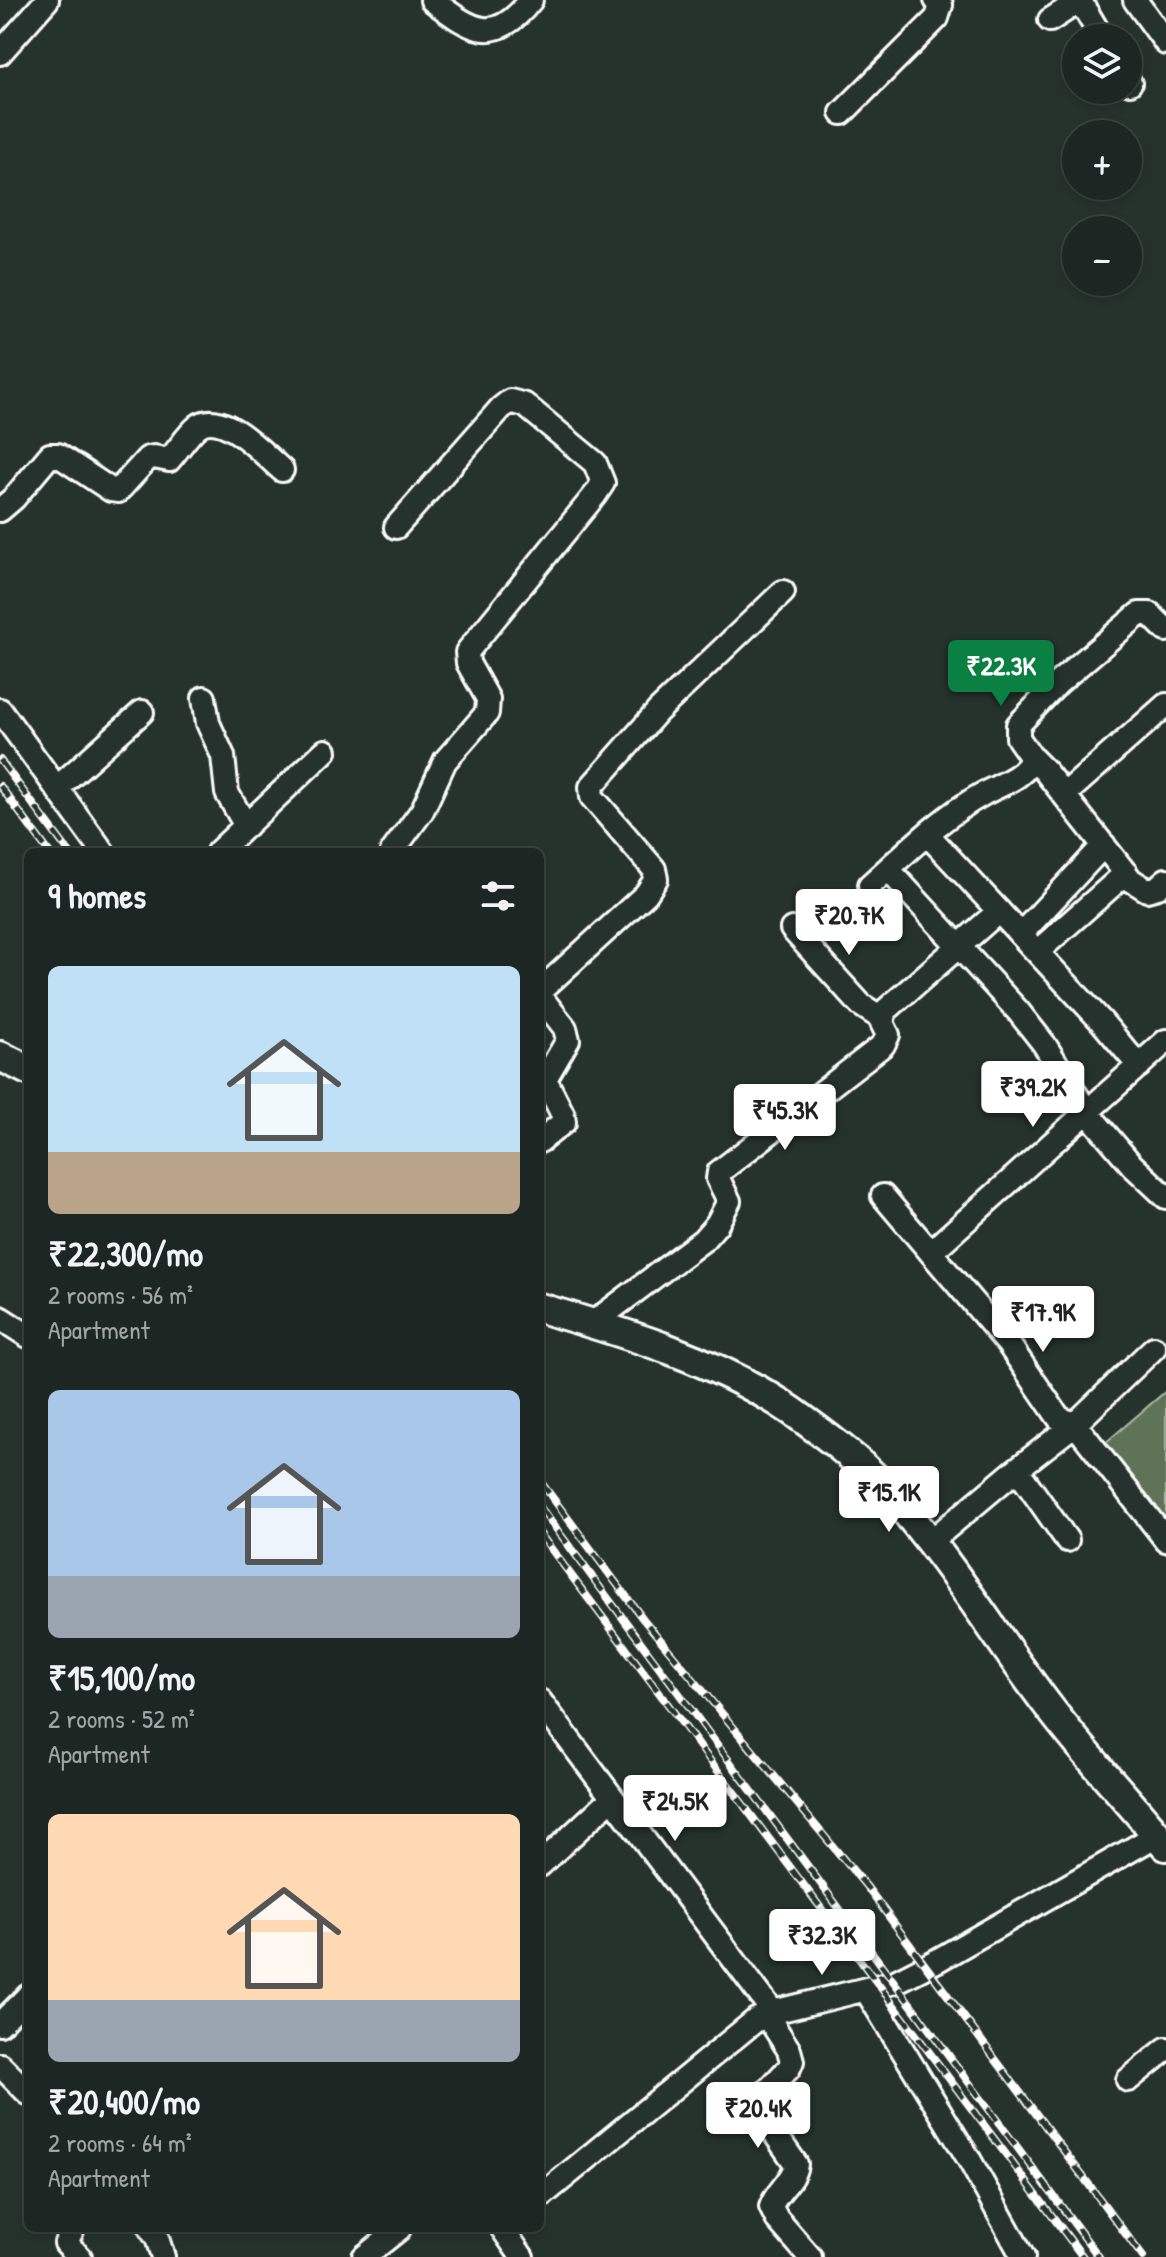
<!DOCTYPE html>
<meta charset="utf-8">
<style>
:root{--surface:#1c2622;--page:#252e2a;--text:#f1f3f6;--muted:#a0a5a5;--line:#3a4340;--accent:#0b8043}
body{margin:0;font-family:"Patrick Hand",sans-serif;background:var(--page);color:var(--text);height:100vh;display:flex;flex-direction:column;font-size:30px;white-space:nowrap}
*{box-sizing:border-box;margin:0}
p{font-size:26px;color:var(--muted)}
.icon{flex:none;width:44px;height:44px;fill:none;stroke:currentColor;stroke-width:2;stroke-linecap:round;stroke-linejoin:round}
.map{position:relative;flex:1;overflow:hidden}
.side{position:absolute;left:24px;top:848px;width:520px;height:1384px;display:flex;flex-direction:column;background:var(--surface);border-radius:12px;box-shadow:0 4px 12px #0003,0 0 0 2px var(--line)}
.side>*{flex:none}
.tools{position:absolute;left:1062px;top:24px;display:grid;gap:16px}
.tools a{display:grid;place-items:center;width:80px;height:80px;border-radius:50%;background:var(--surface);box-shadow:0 4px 12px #0003,0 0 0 2px var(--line);font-size:40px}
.price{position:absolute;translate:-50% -68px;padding:0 18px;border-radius:8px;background:#fff;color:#222;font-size:26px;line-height:52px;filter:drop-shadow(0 2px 4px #0008)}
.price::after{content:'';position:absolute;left:50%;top:48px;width:24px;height:18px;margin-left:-12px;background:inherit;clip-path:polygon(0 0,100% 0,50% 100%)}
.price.active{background:var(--accent);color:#fff}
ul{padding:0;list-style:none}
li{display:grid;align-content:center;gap:16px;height:424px;padding:0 24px}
li span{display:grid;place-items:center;height:248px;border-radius:12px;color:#555}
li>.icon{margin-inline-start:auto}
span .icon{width:144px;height:144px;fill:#fffc;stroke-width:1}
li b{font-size:34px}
h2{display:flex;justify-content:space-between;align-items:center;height:96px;padding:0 24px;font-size:34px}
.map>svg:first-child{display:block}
</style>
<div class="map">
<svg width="1166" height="2257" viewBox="0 0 1166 2257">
<rect width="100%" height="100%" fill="#26332d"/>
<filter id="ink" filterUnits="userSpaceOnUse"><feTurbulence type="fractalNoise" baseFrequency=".0125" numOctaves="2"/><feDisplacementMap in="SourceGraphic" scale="16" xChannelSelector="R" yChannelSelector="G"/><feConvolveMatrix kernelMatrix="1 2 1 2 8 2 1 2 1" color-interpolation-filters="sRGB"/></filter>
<g filter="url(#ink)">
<path fill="#5e7356" stroke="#aeb9aa" stroke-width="2" d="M1166 1391V1544L1091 1455Z"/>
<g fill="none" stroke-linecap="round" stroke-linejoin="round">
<defs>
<path id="minor" d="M432 0C473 31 494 46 531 0
M1135 0 1166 43
M1080 1 1102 38
M1050 20 1081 0
M0 53 47 0
M1128 80 1130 83
M842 113 937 18 941 5 936 0
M0 510 14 498 50 455H58L111 490 118 491 148 458 154 457 169 460C179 449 187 435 198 426 223 408 264 455 282 470
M204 698 208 723 223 756 227 793 246 826
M0 710 103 852
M1032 758 1045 771 1131 880 1147 890 1158 887 1166 880
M57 788 142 712
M1064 795 1166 705
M928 835 1102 1022 1139 1066
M218 852 325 751
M392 852 422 811 445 761 487 713 488 699 468 663 467 652 595 495 603 483 595 463 525 405 510 401 501 408 396 527
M888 869 1018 1011 1044 1044 1087 1112 1132 1165 1166 1197
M870 885C905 854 941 817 983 794 999 785 1026 777 1032 758L1018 738V725L1059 682 1139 614H1150L1166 630
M792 929 861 1005 881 1018
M1021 934 1104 845
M1037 952 1126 873
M540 991 646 894 656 879 654 869 592 797 591 787 658 711 783 592
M540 996 565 1028 568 1040 545 1079 563 1115 564 1122 540 1141
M883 1196 1009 1345 1059 1418 1075 1424 1166 1540
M931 1252 1166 1041
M0 1318 28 1336
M593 1323 703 1240 717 1224 729 1201 718 1179 719 1172 883 1045 888 1035 882 1023 885 1011 999 911
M1017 1469 1067 1540
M930 1542 1017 1469 1075 1424 1154 1348
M540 1701 773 2012
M540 1865 612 1798
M866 1990 969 2159 1023 2257
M766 2014 789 2050 792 2061 789 2068 757 2102 756 2107 796 2164C794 2181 776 2191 771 2207L777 2219 810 2257
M0 2024 28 1996
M0 2065 28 2093
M1128 2080 1166 2049
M540 2197 756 2020 773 2012 895 1982 938 1960 1157 1835
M73 2228 66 2243 80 2257
M150 2228 157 2238 163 2257
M502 2228 522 2257
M364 2257 399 2229"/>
<path id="major" d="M0 1056 28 1070
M540 1308C626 1333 717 1360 792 1411 824 1434 858 1459 885 1488 947 1555 994 1635 1049 1707 1085 1755 1128 1799 1166 1846"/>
</defs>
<use href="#minor" stroke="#fff" stroke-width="28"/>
<use href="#major" stroke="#fff" stroke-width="34"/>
<use href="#minor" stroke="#26332d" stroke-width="22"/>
<use href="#major" stroke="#26332d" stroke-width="28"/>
<defs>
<path id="rail" d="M0 760 69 852
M0 786 49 852
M540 1481 643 1619 866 1886 1143 2257
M540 1507 1099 2257
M540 1534 1083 2257"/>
</defs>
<use href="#rail" stroke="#fff" stroke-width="8"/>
<use href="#rail" stroke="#26332d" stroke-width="5" stroke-dasharray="15" stroke-linecap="butt"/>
</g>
</g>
</svg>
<div class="tools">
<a><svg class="icon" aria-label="layers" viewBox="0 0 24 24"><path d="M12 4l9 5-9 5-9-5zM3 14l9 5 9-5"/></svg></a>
<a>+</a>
<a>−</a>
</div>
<b class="price active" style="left:1001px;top:708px">₹22.3K</b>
<b class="price" style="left:849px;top:957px">₹20.7K</b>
<b class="price" style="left:1033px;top:1129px">₹39.2K</b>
<b class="price" style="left:785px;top:1152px">₹45.3K</b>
<b class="price" style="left:1043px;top:1354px">₹17.9K</b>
<b class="price" style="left:889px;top:1534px">₹15.1K</b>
<b class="price" style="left:675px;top:1843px">₹24.5K</b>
<b class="price" style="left:822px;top:1977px">₹32.3K</b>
<b class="price" style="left:758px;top:2150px">₹20.4K</b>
<section class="side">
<h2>9 homes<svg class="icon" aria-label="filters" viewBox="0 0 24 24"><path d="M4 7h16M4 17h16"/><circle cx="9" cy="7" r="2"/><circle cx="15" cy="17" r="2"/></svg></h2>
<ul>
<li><span style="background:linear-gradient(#bfe0f5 75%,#b9a48a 0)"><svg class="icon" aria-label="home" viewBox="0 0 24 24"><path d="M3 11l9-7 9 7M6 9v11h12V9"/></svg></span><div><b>₹22,300/mo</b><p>2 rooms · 56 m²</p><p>Apartment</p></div></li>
<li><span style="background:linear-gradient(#a9c7e8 75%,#9aa5b1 0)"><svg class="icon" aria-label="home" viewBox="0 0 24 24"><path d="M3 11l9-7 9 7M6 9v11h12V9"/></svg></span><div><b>₹15,100/mo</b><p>2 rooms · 52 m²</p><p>Apartment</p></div></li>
<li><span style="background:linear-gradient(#ffd9b3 75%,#9aa5b1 0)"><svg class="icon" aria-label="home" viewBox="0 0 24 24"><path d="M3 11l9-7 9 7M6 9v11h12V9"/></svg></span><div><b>₹20,400/mo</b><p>2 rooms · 64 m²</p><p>Apartment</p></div></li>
</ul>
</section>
</div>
